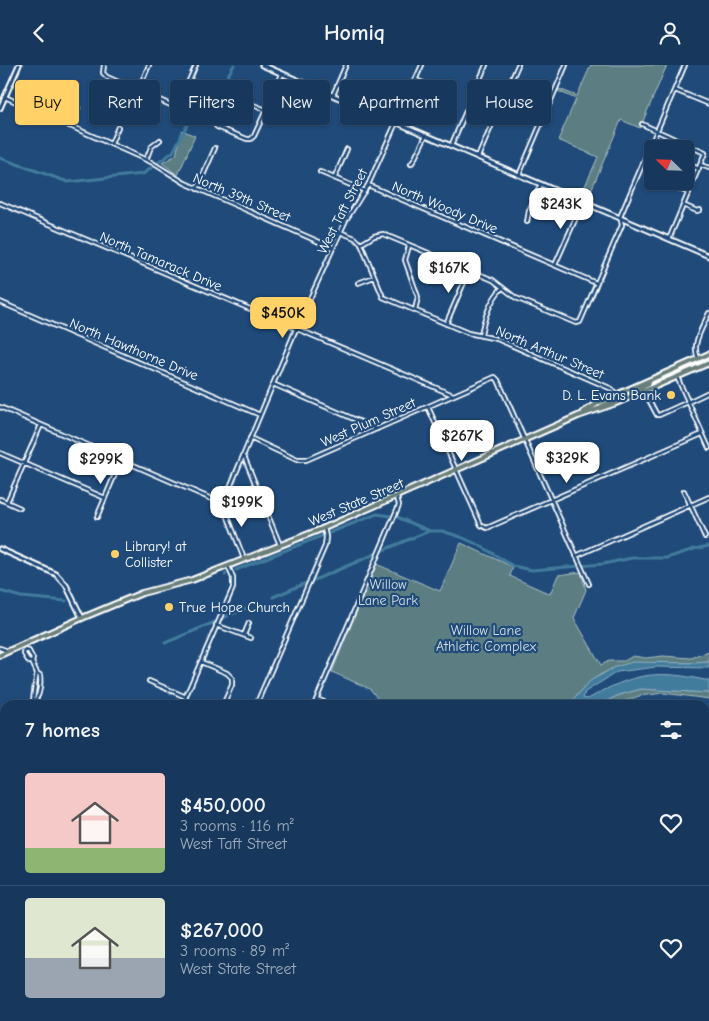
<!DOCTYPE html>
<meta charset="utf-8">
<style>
:root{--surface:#17385c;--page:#244365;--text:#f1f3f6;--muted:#9eacbb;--line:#365272;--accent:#ffd166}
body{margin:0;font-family:"Comic Neue",sans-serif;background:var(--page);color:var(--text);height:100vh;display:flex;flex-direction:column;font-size:19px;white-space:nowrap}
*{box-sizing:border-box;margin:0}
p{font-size:16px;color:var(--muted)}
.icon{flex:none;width:28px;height:28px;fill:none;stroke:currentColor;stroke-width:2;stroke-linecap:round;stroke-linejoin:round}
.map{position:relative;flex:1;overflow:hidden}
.drawer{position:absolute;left:0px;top:635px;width:710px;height:321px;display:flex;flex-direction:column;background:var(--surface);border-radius:15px 15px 0 0;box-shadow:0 1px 4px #0004,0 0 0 1px var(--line)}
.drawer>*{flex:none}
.top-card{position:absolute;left:15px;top:15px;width:680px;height:45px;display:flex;gap:10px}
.needle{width:32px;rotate:293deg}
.fabs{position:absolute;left:644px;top:75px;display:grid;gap:10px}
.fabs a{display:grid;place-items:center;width:50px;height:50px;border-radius:5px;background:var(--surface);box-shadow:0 1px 4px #0004,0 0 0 1px var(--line);font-size:25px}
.price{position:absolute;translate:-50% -42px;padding:0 11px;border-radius:10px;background:#fff;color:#222;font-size:16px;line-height:32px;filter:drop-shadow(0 1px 2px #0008)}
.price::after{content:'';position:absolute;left:50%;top:30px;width:15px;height:11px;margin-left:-8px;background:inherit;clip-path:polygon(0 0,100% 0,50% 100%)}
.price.active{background:var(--accent);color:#111}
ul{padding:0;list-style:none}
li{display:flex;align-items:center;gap:15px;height:125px;padding:0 25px}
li+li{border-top:1px solid var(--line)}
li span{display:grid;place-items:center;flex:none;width:140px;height:100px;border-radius:5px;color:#555}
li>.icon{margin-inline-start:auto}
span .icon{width:60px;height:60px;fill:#fffc;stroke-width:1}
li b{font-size:21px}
h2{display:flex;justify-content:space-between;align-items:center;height:60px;padding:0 25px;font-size:21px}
.tag{padding:0 18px;border-radius:5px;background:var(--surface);box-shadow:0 1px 4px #0004,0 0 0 1px var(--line);font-size:18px;line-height:45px}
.tag.active{background:var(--accent);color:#111}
header{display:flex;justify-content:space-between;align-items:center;height:65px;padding:0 25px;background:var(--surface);font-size:22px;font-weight:800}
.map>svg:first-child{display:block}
</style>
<header><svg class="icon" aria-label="back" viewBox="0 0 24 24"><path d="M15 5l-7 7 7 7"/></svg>Homiq<svg class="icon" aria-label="person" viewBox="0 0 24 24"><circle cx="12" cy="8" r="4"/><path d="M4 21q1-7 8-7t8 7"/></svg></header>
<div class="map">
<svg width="709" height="956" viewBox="0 0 709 956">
<rect width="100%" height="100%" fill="#1f4a7a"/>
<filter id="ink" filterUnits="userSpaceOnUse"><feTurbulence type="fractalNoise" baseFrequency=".02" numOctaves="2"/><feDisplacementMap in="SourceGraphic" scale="10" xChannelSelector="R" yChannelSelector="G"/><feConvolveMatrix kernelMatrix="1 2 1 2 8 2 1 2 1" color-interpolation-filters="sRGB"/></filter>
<g filter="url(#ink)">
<path fill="#5b7e83" stroke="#adbec1" d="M591 0H667L640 63 621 55 587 135 580 132 598 92 558 75 576 34 558 26 559 24 577 31Z
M182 65 195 71 178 110 162 98 176 90Z
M461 478 513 502 510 511 550 529 558 510 581 507 586 525 574 553 601 600 609 596H624L633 591 646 593 663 591 691 593 709 587V597C668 601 625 588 590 617 582 623 576 633 569 640H383L370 624 332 607 376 499 440 526Z
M641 624 709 628V634L664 628 639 631 614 640H598L619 630Z
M4 941 5 951 7 954 20 951H85L83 956H0V945Z
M106 951H209L204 956H104Z"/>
<path fill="#437b9d" stroke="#8eb0c4" d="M633 597 694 598 709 597V603L656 602 617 607 585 627 583 633 588 634C633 608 657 604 709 616V628L641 624 619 630 598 640H569L590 616 615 602Z
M5 704V929L0 936V708Z"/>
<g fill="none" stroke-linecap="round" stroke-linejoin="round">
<path stroke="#437b9d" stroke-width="3" d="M0 93 68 117 143 109 151 103
M159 97 173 87 189 56 207 30 227 12 234 0
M381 486 429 466
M236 505 377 449 397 452 430 466H442L461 472 479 480 513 501 532 505 603 499 632 493H667L694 484 709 481
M225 510 226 509
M312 516 375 489
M0 526 21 532 66 536
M273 532 306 518
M223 553 249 542
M165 578 215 557"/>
<defs>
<path id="minor" d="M104 0 103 8 107 12 173 41H175L180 36 196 0
M416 15 449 29
M675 25 709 39
M138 26 149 0
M333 30 346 0
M5 32 151 97 185 118 333 183
M30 44 37 26
M266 45 254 71 251 74H247L217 62 212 56 214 50 233 32 266 45 282 9
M642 59 705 88 669 174
M69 61 78 43
M111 79 118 62
M451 81 486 0
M478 92 518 0
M146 95 151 82 160 75
M685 98 699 104
M411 99 414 95 426 70
M701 100 709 103
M320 107 365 126
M519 110 566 0
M335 112 347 84
M666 118 689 128
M368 120 596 218
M197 124 215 83
M0 138 453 330
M683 140 697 146 700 145
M527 157 529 146 541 119
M340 167 355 173 361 179 383 232 468 268 497 274 612 324 616 330
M361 179 374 171 383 169 493 215 516 233 576 258 580 257 622 160 620 152 685 0
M409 181 405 195 418 232 415 245
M555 200 583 137
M358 218 374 212
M0 237 260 350
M446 259 469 206
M481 271C483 255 491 234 502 223
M698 293C691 279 703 262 709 248
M677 312 709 383
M273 319 377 364
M649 335 657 350H659L688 337
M688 337 709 327
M0 342 223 439 244 494
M428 342 481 460 487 463 702 369
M250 373 297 395H306L495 312 498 315 589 519
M0 388 105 433
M244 391 280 480
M684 426 705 472
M0 434 20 443
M7 437 41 360
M223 439 296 264 346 155 368 120 422 0
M97 452 121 395
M576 491 709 432
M216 560 251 573
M244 570 249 558
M0 583 8 586
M25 585 29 586 33 594 32 597H29L24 589Z
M32 597 37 608 40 610C41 620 41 631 33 637 33 635 36 610 37 608
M201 597 227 608 232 613V620L223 640
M149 616 186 632
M317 634 331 640
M675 639 676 640
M182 640 233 523V513L228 501
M256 640 325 481 326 472 324 463
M314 640 399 440 397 432
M0 677 4 666
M705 708 709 706
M705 717 709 726
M0 946 5 944
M705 949 708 956
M318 951 320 956
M415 951 417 956
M513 951 515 956
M609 951 611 956
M233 956 237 951
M569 956 580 951"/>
<path id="tertiary" d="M262 0 709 191
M0 43 19 0
M0 484 56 509 66 520 82 553
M705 835 709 834
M416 956 427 951"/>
<path id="primary" d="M638 329V325L649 318
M602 341 615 335 616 330
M584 347 598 338 709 289
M0 590 82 553 142 528 192 515 324 463 578 351 616 338 709 298"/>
</defs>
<use href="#minor" stroke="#fff" stroke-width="6"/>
<use href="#tertiary" stroke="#fff" stroke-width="7"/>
<use href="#primary" stroke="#fff" stroke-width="8"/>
<use href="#minor" stroke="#1f4a7a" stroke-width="2.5"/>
<use href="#tertiary" stroke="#1f4a7a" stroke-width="3"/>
<use href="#primary" stroke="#6b7f7c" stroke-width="4"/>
</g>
</g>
<g fill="#ffd166" stroke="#1f4a7a" stroke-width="2">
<circle cx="671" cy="330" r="5"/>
<circle cx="115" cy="489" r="5"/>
<circle cx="169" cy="542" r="5"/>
</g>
<g text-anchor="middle" stroke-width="4.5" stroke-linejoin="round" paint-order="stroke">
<g font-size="14" fill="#fff" stroke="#1f4a7a">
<text transform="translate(242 132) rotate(23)" y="5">North 39th Street</text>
<text transform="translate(445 142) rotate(23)" y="5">North Woody Drive</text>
<text transform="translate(342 146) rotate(-63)" y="5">West Taft Street</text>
<text transform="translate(161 196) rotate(23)" y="5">North Tamarack Drive</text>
<text transform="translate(134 284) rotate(23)" y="5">North Hawthorne Drive</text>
<text transform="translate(550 287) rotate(23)" y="5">North Arthur Street</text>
<text transform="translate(368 357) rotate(-24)" y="5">West Plum Street</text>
<text transform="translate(356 437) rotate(-23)" y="5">West State Street</text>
</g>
<g font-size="14" fill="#fff" stroke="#1f4a7a" text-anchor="start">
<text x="661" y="335" text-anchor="end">D. L. Evans Bank</text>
<text x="125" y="486">Library! at<tspan x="125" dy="16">Collister</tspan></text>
<text x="179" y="547">True Hope Church</text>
</g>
<g font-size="14" fill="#d6dfe0" stroke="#1f4a7a">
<text x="388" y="524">Willow<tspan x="388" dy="16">Lane Park</tspan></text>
<text x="486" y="570">Willow Lane<tspan x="486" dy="16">Athletic Complex</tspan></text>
</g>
</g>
</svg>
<div class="fabs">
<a><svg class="needle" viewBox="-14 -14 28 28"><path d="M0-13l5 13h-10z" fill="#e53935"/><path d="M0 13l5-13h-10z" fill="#9eacbb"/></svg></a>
</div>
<b class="price" style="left:561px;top:165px">$243K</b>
<b class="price" style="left:449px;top:229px">$167K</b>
<b class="price active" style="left:283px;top:274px">$450K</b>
<b class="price" style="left:462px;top:397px">$267K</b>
<b class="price" style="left:567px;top:419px">$329K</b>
<b class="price" style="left:101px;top:420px">$299K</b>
<b class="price" style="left:242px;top:463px">$199K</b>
<div class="top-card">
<a class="tag active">Buy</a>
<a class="tag">Rent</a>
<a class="tag">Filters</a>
<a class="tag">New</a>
<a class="tag">Apartment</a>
<a class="tag">House</a>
</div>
<section class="drawer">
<h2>7 homes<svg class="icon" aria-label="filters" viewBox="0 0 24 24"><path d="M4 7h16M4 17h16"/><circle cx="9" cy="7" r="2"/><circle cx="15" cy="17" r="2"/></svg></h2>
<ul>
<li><span style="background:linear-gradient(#f6c9c9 75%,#8fb573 0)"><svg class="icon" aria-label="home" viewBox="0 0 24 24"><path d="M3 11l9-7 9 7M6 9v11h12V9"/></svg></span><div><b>$450,000</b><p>3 rooms · 116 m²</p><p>West Taft Street</p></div><svg class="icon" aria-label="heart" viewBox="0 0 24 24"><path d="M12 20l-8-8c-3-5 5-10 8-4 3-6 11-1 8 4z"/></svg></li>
<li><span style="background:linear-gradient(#dfe7d0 60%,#9aa5b1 0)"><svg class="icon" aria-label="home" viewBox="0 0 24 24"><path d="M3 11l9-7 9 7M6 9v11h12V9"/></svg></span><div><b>$267,000</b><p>3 rooms · 89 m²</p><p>West State Street</p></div><svg class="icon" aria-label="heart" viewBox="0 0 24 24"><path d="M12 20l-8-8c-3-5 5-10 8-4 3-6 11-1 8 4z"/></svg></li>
</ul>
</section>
</div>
